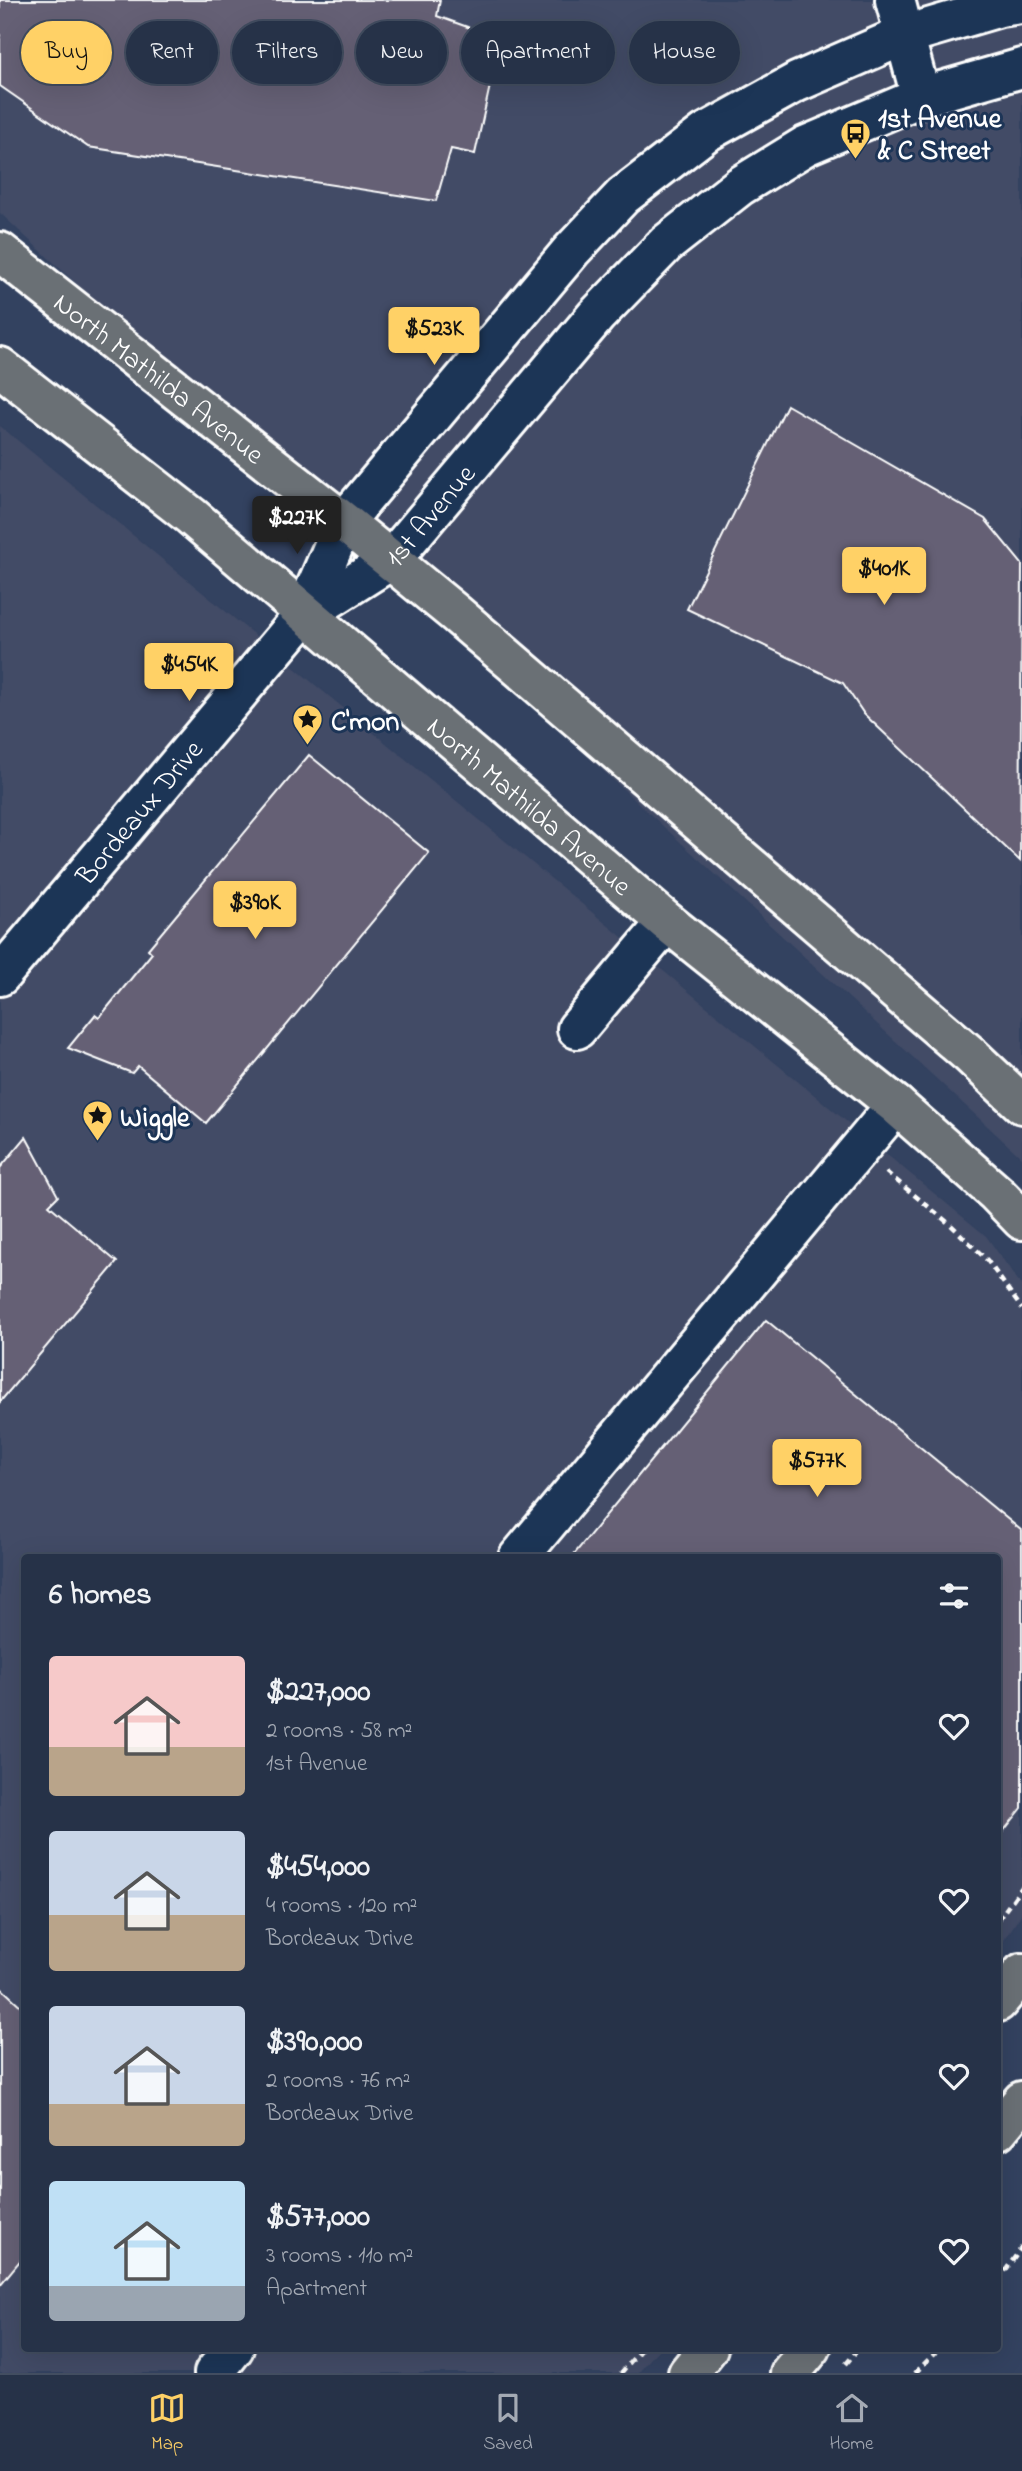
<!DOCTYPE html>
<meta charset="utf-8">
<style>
:root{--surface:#263248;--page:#2e3a4f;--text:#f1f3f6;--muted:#a4aab4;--line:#424d60;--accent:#ffd166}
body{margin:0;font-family:"Indie Flower",sans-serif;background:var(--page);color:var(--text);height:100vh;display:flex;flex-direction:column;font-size:26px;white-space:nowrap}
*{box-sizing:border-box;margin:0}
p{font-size:23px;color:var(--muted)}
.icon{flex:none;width:38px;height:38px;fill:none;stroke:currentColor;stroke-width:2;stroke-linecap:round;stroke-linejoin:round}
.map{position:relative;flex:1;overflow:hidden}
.details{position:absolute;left:21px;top:1554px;width:980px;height:798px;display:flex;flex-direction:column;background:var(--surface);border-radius:7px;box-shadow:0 7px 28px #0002,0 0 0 2px var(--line)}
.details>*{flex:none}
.banner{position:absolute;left:21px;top:21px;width:980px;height:63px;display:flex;gap:14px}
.price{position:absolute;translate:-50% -60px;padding:0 16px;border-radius:7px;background:var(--accent);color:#111;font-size:23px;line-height:46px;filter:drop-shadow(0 2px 4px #0008)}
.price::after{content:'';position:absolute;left:50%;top:42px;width:21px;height:16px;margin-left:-10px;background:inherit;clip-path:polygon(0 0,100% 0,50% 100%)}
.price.current{background:#222;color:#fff}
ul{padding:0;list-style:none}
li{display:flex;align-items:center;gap:21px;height:175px;padding:0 28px}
li span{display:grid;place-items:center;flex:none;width:196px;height:140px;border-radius:7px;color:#555}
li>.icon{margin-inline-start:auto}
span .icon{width:84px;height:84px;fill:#fffc;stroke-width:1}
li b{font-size:30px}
h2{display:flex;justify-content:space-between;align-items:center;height:84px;padding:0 28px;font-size:30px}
.pill{padding:0 24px;border-radius:32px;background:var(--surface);box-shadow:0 7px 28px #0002,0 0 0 2px var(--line);font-size:24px;line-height:63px}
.pill.current{background:var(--accent);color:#111}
.dock{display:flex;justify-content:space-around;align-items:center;height:98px;border-top:2px solid var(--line);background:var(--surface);font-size:19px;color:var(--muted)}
.dock a{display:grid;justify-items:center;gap:4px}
.dock .current{color:var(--accent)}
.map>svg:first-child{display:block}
</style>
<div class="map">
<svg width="1022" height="2373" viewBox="0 0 1022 2373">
<rect width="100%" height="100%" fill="#334260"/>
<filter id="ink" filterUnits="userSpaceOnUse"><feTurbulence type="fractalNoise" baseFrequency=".0143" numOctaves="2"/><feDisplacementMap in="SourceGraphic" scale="14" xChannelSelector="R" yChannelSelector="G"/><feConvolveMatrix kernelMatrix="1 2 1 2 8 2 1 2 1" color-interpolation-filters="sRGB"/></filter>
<g filter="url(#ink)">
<path fill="#424b66" d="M0 0H1022V1158L0 213Z
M0 426 986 1236 1022 1286V1913L998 1949V1558H24V2348L659 2349 638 2373H0Z"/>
<path fill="#656075" stroke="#fff" stroke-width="2" d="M0 0H440L437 16 473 29 467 65 493 72 475 154 451 149 436 201 88 147 0 86Z
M787 405 985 519 1022 564 1020 861 864 714 843 683 687 609Z
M309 755 429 853 206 1123 138 1066 132 1073 68 1048 95 1015 99 1018 152 953 148 949Z
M26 1137 58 1196 49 1205 117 1262 0 1402V1168Z
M766 1320 1022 1531V1808L998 1838V1558H571Z
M0 1987 24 2009V2256L0 2285Z"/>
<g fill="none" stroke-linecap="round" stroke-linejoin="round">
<defs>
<g id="minor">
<path d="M895 0 921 97"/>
<path d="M304 615 344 522 571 251 623 196 705 133 797 82 905 35 1000 7 1022 4"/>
<path id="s1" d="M0 976 304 615 391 560 596 316 666 244 740 186 805 146 921 97 1022 68"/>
<path d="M577 1029 667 922"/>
<path d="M518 1558 896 1105"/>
<path d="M214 2373 234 2348"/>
</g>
<g id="major">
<path id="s2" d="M0 252 344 522 455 613 969 1054 1022 1104"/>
<path id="s3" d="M0 367 191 516 667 922 896 1105 996 1193 1022 1220"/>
<path d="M998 2002 1022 1973"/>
<path d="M998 2130 1022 2101"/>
<path d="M688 2373 708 2348"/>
<path d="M790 2373 811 2348"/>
</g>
</defs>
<use href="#minor" stroke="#fff" stroke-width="44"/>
<use href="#major" stroke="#fff" stroke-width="44"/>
<path stroke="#fff" stroke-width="4.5" stroke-dasharray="7 5" stroke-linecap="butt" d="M886 1172 951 1225 987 1260 1022 1309
M998 1920 1022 1887
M998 2281 1022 2247
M846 2364 859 2348
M621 2373 642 2348
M915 2373 940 2348"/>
<use href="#minor" stroke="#1d3557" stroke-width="38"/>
<use href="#major" stroke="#6b6f75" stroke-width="38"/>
</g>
</g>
<defs>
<symbol id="bus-pin" viewBox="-11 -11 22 30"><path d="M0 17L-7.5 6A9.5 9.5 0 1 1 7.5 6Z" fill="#ffd166" stroke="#1d3557"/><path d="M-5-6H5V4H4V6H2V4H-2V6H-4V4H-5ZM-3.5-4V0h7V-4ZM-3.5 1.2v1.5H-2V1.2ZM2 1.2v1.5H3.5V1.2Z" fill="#111"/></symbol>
<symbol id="sight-pin" viewBox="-11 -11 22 30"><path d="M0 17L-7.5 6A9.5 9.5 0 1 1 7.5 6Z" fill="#ffd166" stroke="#1d3557"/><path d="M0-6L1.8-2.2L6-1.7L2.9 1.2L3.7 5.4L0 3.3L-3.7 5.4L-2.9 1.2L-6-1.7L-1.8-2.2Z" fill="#111"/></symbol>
</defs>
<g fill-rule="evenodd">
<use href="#bus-pin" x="838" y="116" width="35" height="47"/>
<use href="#sight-pin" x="290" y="702" width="35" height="47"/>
<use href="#sight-pin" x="80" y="1098" width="35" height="47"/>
</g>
<g text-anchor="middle" stroke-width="6" stroke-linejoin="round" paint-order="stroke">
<g font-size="28" font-weight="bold" fill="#fff" stroke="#1d3557" text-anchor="start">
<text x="878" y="127">1st Avenue<tspan x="878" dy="32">&amp; C Street</tspan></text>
<text x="331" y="730">C'mon</text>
<text x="120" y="1126">Wiggle</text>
</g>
<g font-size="28" fill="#fff" stroke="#1d3557">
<text dy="10" stroke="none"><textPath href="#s2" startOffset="203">North Mathilda Avenue</textPath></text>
<text dy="10" stroke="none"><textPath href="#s1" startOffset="634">1st Avenue</textPath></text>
<text dy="10" stroke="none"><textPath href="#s3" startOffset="688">North Mathilda Avenue</textPath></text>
<text dy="10" stroke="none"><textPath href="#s1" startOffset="215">Bordeaux Drive</textPath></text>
</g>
</g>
</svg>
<b class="price" style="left:434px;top:367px">$523K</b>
<b class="price current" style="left:297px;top:556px">$227K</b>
<b class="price" style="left:884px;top:607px">$401K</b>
<b class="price" style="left:189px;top:703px">$454K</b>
<b class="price" style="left:255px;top:941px">$390K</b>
<b class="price" style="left:817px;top:1499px">$577K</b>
<div class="banner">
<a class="pill current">Buy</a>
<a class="pill">Rent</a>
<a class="pill">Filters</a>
<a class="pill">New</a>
<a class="pill">Apartment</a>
<a class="pill">House</a>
</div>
<section class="details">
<h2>6 homes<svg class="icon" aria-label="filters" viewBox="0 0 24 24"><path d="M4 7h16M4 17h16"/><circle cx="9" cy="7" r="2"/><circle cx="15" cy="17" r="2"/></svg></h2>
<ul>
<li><span style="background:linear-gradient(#f6c9c9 65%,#b9a48a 0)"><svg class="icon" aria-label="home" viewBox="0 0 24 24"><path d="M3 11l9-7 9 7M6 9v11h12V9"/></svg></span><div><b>$227,000</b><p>2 rooms · 58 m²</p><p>1st Avenue</p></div><svg class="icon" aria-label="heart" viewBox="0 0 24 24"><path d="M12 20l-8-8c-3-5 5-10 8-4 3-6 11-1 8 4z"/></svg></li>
<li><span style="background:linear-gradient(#c9d6e8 60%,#b9a48a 0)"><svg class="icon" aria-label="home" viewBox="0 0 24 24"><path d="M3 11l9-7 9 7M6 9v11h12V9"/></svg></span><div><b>$454,000</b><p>4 rooms · 120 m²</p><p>Bordeaux Drive</p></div><svg class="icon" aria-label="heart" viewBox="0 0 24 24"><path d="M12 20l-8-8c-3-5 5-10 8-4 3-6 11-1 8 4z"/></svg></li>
<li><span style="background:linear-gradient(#c9d6e8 70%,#b9a48a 0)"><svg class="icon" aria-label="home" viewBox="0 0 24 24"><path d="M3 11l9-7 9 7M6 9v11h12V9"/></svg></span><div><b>$390,000</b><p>2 rooms · 76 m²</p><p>Bordeaux Drive</p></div><svg class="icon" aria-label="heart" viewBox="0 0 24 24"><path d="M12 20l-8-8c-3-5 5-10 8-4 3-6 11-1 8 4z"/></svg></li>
<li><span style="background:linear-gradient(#bfe0f5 75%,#9aa5b1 0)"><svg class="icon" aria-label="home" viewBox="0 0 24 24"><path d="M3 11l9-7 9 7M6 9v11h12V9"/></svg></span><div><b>$577,000</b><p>3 rooms · 110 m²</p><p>Apartment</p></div><svg class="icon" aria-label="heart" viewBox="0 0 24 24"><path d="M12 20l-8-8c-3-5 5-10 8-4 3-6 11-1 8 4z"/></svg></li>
</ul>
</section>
</div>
<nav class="dock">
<a class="current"><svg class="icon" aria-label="map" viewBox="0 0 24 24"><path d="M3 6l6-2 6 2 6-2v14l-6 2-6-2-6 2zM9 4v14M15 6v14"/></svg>Map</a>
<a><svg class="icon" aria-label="saved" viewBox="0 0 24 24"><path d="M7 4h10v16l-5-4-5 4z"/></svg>Saved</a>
<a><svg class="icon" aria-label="home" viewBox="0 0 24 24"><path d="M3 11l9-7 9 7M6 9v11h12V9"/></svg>Home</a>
</nav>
